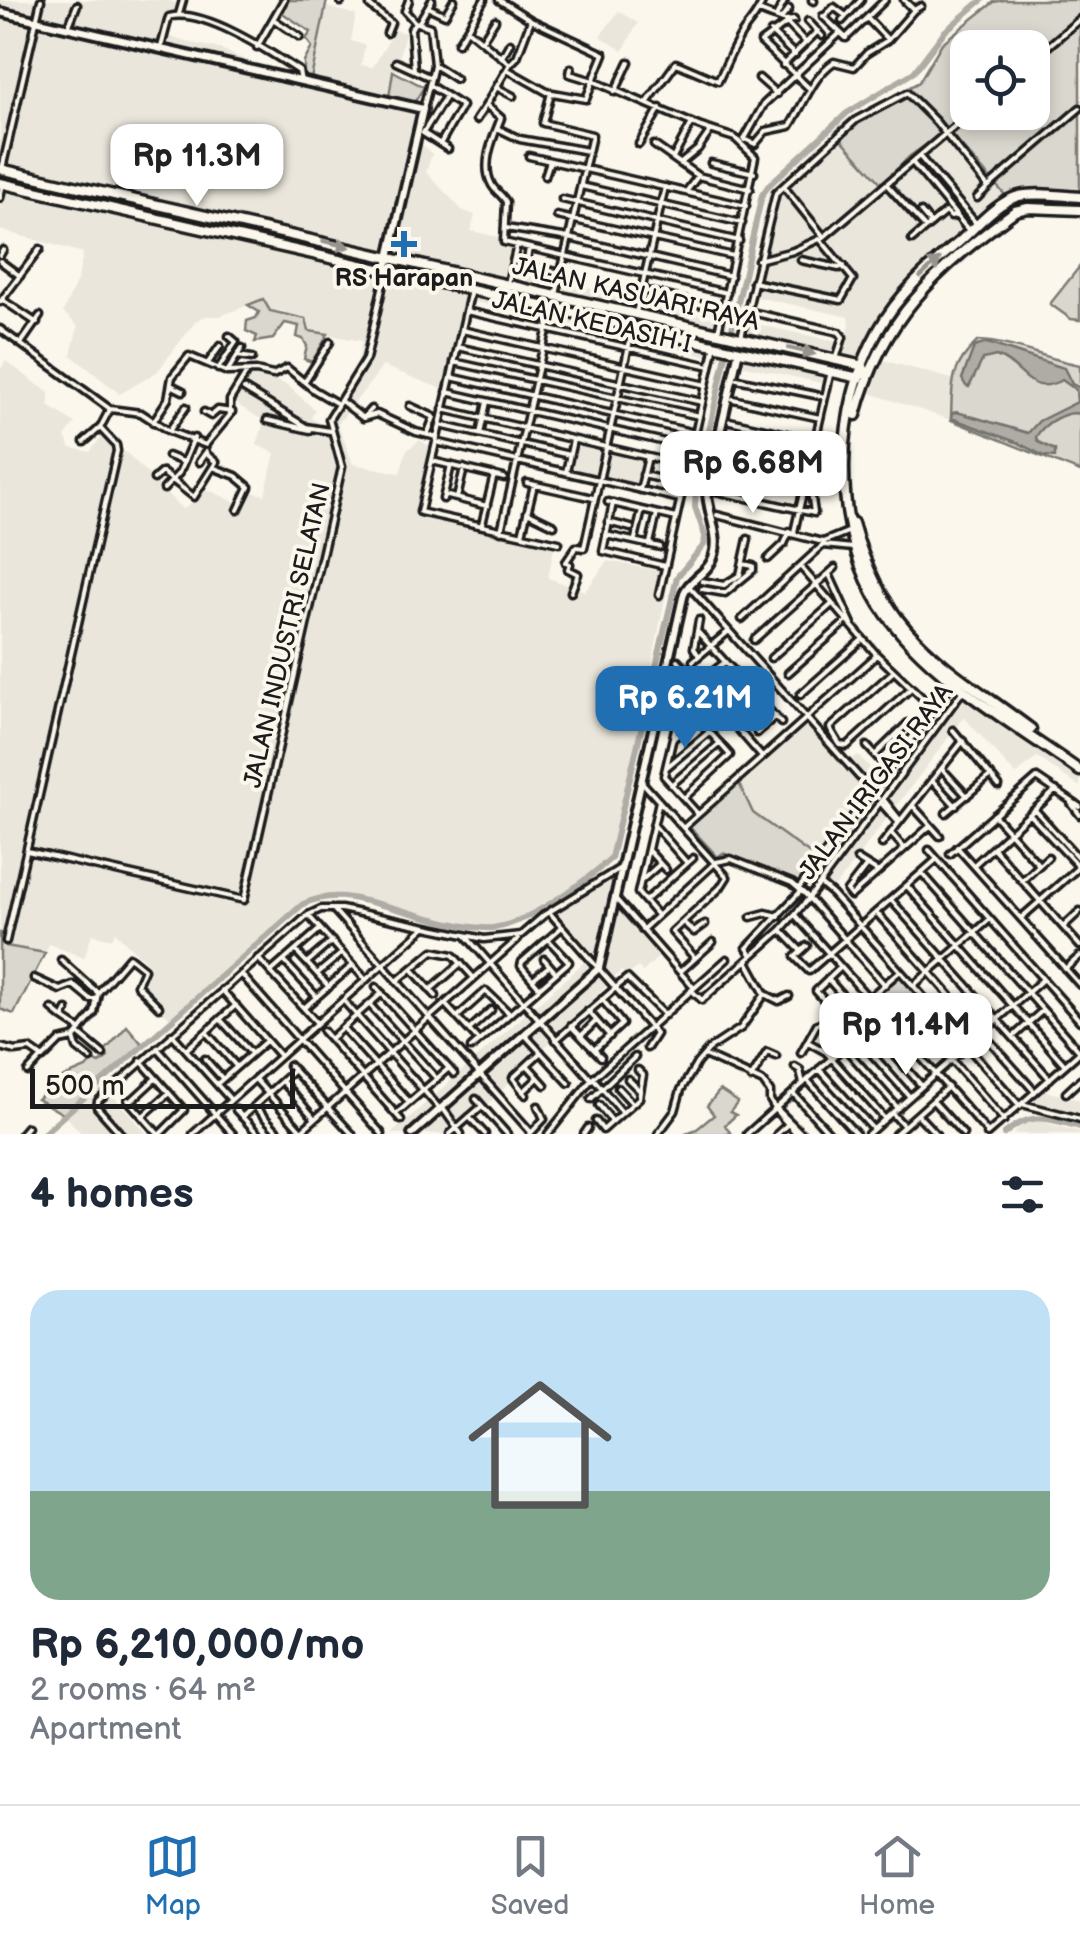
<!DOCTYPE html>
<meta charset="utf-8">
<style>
:root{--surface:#fff;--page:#f2f2f3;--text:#1f2937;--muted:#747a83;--line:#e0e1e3;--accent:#1f6fb2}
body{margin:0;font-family:"Balsamiq Sans",sans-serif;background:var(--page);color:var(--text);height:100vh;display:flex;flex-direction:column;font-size:38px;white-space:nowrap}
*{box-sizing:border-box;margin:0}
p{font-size:32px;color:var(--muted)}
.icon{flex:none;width:55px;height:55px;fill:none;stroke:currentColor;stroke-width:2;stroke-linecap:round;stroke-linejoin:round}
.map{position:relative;height:1134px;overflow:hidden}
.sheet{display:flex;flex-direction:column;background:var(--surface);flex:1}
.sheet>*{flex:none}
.fabs{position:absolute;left:950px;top:30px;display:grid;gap:20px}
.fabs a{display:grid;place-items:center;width:100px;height:100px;border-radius:20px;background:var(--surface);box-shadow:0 5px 15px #0003;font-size:50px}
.scale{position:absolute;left:30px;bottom:25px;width:265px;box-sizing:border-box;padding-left:10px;border:5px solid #1c1c1c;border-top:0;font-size:28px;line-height:35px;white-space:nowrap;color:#1c1c1c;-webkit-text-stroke:8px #fbf7ec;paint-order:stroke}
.price{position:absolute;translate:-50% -85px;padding:0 22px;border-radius:20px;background:#fff;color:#222;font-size:32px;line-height:65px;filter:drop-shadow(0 2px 5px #0008)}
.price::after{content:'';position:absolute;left:50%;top:60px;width:30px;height:22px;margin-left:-15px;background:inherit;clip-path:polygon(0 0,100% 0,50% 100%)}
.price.current{background:var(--accent);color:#fff}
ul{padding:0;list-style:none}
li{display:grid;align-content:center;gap:20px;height:530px;padding:0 30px}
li+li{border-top:2px solid var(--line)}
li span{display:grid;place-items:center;height:310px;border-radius:30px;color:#555}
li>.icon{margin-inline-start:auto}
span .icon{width:180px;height:180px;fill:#fffc;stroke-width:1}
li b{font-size:42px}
h2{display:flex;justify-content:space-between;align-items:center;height:120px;padding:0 30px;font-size:42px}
.dock{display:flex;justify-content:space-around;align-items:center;height:140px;border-top:2px solid var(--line);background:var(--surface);font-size:28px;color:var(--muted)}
.dock a{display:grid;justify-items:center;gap:5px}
.dock .current{color:var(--accent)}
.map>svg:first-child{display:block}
</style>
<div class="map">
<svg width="1080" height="1134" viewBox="0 0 1080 1134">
<rect width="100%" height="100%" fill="#fbf7ec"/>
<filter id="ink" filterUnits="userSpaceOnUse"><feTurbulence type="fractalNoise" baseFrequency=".01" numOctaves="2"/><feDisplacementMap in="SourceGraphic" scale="20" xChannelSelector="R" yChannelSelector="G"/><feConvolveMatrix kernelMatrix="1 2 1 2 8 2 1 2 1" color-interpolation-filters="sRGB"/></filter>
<g filter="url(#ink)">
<path fill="#eae6dc" d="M0 0H167L176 3 169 36 182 41 221 49 271 72 311 79 327 7 356 15 351 41 365 45 361 65 373 67 395 30 405 33 389 97 414 103 419 118 415 138 432 154 426 172 462 210 475 215 471 231 530 244 526 266 563 274 562 281 728 322 720 359 467 300 447 391 383 366 338 424 353 464 400 473 406 451 420 440 430 447 416 515 555 543 548 578 585 591 608 561 670 573 616 846 611 858 596 872 507 925 497 928H481L338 894 322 896 301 906 172 1020 135 984 151 967 115 932 112 939 92 934 84 958 49 944 45 953 6 945 7 936 0 933V370L6 361 49 393V406L75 423 65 437 71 448 90 452 102 436 129 455 183 510 207 489 239 504 247 491 265 495 275 453 257 445 264 421 230 400 244 374 264 376 287 385 315 410 311 418 323 425 355 375 362 341 309 331 298 318 282 311H270L262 300 220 316H206L196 321 157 372 120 394 71 355 78 326 63 312 78 278 83 253 0 230Z
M619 11 638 23 623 51 600 36Z
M947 130 1006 196 1012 220 935 288 898 330 882 360 952 379 951 420 867 392 849 378 834 375 830 385 732 363 741 321 844 343 850 326 849 317 747 295 769 190 835 132 882 184 910 156Z
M576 443 646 458 639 489 569 471Z
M969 694 1080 775V787L1037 757 1016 775 964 717 834 888 809 870 816 858 753 813 739 783 808 721 846 763 858 755 892 790Z
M619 861 611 902 619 904 662 953 643 972 638 967 628 975 621 971 458 1134H391L592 955 550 906Z
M105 1086 147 1134H82L65 1115 88 1095Z
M1042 1090 1080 1100V1123L1041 1113H1029L1035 1096Z
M1039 1121 1080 1132V1134H1013L1025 1123Z"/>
<path fill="#dad7ce" stroke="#7b7a75" stroke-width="2.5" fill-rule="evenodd" d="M286 0H327L311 79 304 78V62L312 47 306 39 311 32 281 12Z
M1004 0H1080V14L1076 19 1080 24V191L1022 189 1006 196 947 130 910 156 882 184 835 132 850 119 919 82 942 43 994 2ZM968 48H1032V112H968Z
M393 71 424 87 414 103 389 97Z
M1080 266V320L1071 319 1050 304Z
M263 299 270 311 306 319 309 331 328 334 312 362 304 359 307 346 303 339 297 337 299 326 285 323 273 339 255 342 257 336 246 331 247 321 256 318 259 312 248 305Z
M978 341C1012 342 1046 359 1080 365V472L951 420C952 384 950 367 978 341Z
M739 783 753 813 817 859 799 883 723 853 718 857 689 826Z
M0 933 7 935 6 946 45 953 14 1014 0 1009Z
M900 975 918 993 896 1012 879 993Z
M127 1026 143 1045 65 1115 37 1099 62 1078 86 1068 93 1060 100 1063 108 1057 104 1052Z
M720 1090 738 1102 730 1112 736 1115 725 1125 731 1134H684L697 1129 714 1115 707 1106Z"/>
<path fill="#afaca5" stroke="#74726e" stroke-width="2.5" d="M987 343 1064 368 1072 384 1080 388V414C1065 410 1043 424 1036 437L1038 442 1055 450V457L1044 456 1016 442 951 418 952 413 957 412 1028 433 1039 421 1077 402 1076 390 1062 380C1027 398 1025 366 996 356L983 359 969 387 966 386 962 379 974 347Z"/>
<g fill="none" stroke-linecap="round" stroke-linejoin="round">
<path stroke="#afaca5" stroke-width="6" d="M43 1134 303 904C331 892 350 897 378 904 408 911 464 930 492 928 524 926 588 880 611 858L677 577 704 545 705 536 695 507 696 489 762 195 769 185 847 113 914 72 944 32 982 0
M1004 1134C1032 1110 1048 1119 1080 1127"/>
<defs>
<path id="minor" d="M341 0V2
M370 0V6L391 23 387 33
M409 0 405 11 415 22 430 27 434 65 431 78
M484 0 467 29 510 64 486 105 501 118C494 136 481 163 491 183 494 191 502 194 506 202L504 242 727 293
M499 0 531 20 604 54 593 81 701 127 735 138 755 157 718 332
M812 0 814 1
M904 0 914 10 921 6
M428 7 445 15 454 0
M759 11 785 21 794 20
M179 14 183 0
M823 16 846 38 885 0
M776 17 785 0
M824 17 834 7 846 16
M867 18 888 40
M273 19 300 37
M781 19 789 9
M785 21 806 43
M808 21 822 36
M842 21 861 0
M419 22 432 0
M787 23 761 42 810 89
M68 28 77 5
M771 32 795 55
M483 39 495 20
M458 43 467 29
M161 47 169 17C202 7 270 52 299 71L301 81
M257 47 284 0
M502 57 510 43
M1032 60 1080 19
M396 62 431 78 423 109
M510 64 517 57 531 20
M434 65 456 79
M783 65 818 31
M414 70 411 29 415 22
M508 70 547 92 586 99 593 81 570 74 571 68
M759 78 777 94
M429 85 462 106 440 144
M498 88 513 96
M615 92 629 62
M551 93 543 123 592 135 556 295
M446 96 423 133 448 149
M647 103 676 63 718 81C726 65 732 50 741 35 749 22 758 16 763 0
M476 120 486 105
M497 128 520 139 588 151
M745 139 755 144 766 131 790 126C804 104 813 76 834 62L854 67 867 53 888 40 914 10
M744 140 764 104 840 33
M639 144 660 108
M654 145 698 176 686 192
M529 156 746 206
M920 157 975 222
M673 158 692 123
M681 163 698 149 711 130
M711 163 754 173
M913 163 970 232
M2 169 41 0
M545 176 550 161
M698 176 750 189
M581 186 742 223
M888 186 926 228 912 240
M784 187 824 237
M0 198 3 183
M977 198 988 187
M562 199 739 241
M921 212 931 224
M557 216 733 256
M506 228 569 238 731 276
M926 228 945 212 951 217 957 215
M529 248 526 266 561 273
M0 255 3 250
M758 260 793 251 824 237 971 112
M801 260 839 268 844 266
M0 261 20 276
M753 282 841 300 853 279 820 239
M508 283 517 245
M471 290 420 512 559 543
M642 290 723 310
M4 301 37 323
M0 302 40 249
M466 311 710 366
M747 311 839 332 843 337 836 359
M636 313 665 187
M0 329 110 409 141 413 169 431 206 445
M462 330 706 385
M741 337 776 193 856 120 907 93 936 122 988 187 1080 108
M22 342 40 316
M458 347 702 402
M237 356 252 358
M454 362 699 416
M208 363 220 346
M218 369 236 342 229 336
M227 372 242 348
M451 377 695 433
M737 379 825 397
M305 381 330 342
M171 385 183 391
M244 389 306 427 330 431
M447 392 691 448
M733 399 820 418
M341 401 363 418 377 414 416 432 437 437
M410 406 434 417 427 435
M443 409 687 466
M204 412 211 416 218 410 232 412
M363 418 371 409
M267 420 310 430
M730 421 813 440
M153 422 168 399 172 377 189 356 227 372 256 371 273 375 287 368 314 390 338 404
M440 425 569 455
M169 431 186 407
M480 434 487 402
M84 442 100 428 110 409
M436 442 680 499
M207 443 230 415V400L247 372
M723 445 809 464
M168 456 183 462
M432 461 504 478
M199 462 206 452
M215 468 236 476 249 487 238 510
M720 468 804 486
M566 472 573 440
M643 475 683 484
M154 479 162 472 194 497 216 462 205 453
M527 483 593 498
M164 489 179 473 194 438
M640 490 648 457
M715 491 814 513 809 476
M444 495 487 506
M457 498 464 468
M443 499 451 465
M608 502 676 518
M613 503 603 551 665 566
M527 512 554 525
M717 515 823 542
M608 522 631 528
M482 524 494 475
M501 531 552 309
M794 532 831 371
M522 534 534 485
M606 535 660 547
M635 539 642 510
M823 542 850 531
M650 543 657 514
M823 545 853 548
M768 559 784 544 790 531
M800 566 877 655 934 709
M829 574 852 624
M702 581 724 585 740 575 748 539
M688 585 878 798
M702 589 725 593 753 570V566L743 564
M571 592 578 574 568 569 570 564 566 562 576 547 584 548 633 327
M659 595 715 345
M742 619 823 545
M697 631 781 723
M754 640 835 568
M699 656 694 648 699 620
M771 658 831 605
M678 660 762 757
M693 661 729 631
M893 672 830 728 840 745 847 746 910 689
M788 673 847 621
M706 677 725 662
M721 693 739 677
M800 695 863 639
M683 702 730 755 684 798
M733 707 752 691
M764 727 756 717 766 706
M953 730 999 786
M757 733 775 716
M674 738 697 718
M867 746 888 769
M875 755 908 723 919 729
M667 767 709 732
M943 770 967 796
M932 780 956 806
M641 781 727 877 720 888 672 932 695 958
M671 785 720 743
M883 799 899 819
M880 802 897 821
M1071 803 1080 815
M913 806 940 836
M1035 810 1080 860
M946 813 991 775
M698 814 664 776 681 703 700 687
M994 815 1039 865
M1030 815 1080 868
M654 825 687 863
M683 828 877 655
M891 833 904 848
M882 844 963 741
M957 847 1080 985
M993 848 1080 946
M648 850 666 870
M929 850 1080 1021
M27 851 244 900 342 467 329 419 366 359 386 271
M950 854 1037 778 1080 807
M857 859 878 872
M975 864 1056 790
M867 865 847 891 851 896 930 826
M922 873 1080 1052
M641 881 660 864
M1022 881 1048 857
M820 884 832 894 1020 1106
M907 886 1065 1065
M799 888 952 684
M615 898 694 988
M891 900 1050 1079
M645 901 693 858
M334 910 530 1131
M549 912 656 1034 647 1048
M876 912 1035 1092
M657 915 638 893 659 801
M795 915 988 1133
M309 916 366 980
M751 917 766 913 779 916
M1021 918 1080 866
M683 922 694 932 705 924
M1063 927 1080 911
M642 930 716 862 731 859 792 883 806 895 885 985
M781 930 801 951
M466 936 591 1079
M6 941 117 451 116 445 100 428
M807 946 795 957 809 971 937 859
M296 951 329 987
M751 954 747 948 800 892
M258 958 317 1023
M544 959 556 973
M61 960 98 993
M284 961 317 997
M309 961 332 941
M840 968 816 991 910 1097
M412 969 436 996
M1065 969 1080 956
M271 972 320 929
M680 972 713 942
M241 974 382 1134
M317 974 342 953
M34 978 60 990 73 985 90 999H95
M533 979 549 966
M828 979 921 1085
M397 981 433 951 453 955 474 978
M913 986 989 920
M376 987 454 1074
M539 987 521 966 522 962 562 927
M222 990 280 1056
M430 990 461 963
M691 990 702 1000 781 930 809 898 962 692
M765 994 779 1001 789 996
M870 997 900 971
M343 1000 440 1109
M369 1004 437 1079
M445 1004 479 1041
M304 1008 353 965
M52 1009 63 1018
M67 1010 63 1018 81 1030
M588 1011 610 1036
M913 1016 1004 1120
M457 1017 486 991 510 1014
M220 1019 251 1053
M571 1026 601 1057
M343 1028 409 1102
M897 1029 927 1003
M469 1030 491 1010
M323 1031 401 1120
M206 1032 236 1066
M79 1034 103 1054
M172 1034 231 1100
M524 1034 569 1083
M582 1035 596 1021
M1013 1037 1043 1010
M74 1038 77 1048 91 1059
M330 1039 382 993
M556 1040 627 978 665 1015
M808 1042 826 1052 885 1119
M0 1047 15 1051 30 1049 43 1058 60 1041 74 1038 94 1013 98 993 129 957 144 969 137 985 159 1007
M157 1048 233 1134
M471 1048 569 962 548 939
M187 1049 236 1005
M594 1050 622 1024 602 999
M801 1053 817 1024 823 1023 898 1108
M704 1055 763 1082 770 1092V1100L777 1112 797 1134
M205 1059 222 1078
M141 1061 184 1110 160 1134
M289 1065 352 1134
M527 1065 545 1085
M795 1067 800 1070 803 1084
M819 1069 873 1129
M28 1072 41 1058
M593 1078 622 1112
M751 1078 767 1052 776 1056
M255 1079 304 1134
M628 1079 639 1090
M282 1081 315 1119
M809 1082 856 1134
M217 1084 266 1041
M618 1088 632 1103
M523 1092 538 1078
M793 1093 830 1134
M1066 1093 1080 1080
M526 1095 513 1078 541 1052
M476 1099 507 1134
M591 1099 635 1057
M128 1100 158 1134
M933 1101 963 1134
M130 1102 156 1078
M1022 1104 1080 1119
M599 1105 612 1121
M254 1106 280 1134
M442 1107 461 1134
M776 1108 802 1134
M236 1110 258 1134
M892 1113 904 1126
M396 1114 449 1068
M143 1116 169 1093
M919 1116 936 1134
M242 1117 294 1070
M469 1117 485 1134
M596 1121 603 1130 639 1098 643 1075 638 1070
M21 1134 27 1127
M121 1134 97 1107 98 1101 308 915 321 909H341L484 939 521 935 544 915 622 867
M193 1134 424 928
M298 1134 518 939
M450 1134 482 1106
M530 1134 544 1119 538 1106
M548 1134 591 1080 727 959
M584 1134 588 1128
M658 1134 675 1111 681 1090 697 1063 709 1049 741 1028 765 994 747 961
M747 1134 882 1013
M777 1134 788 1124
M868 1134 1042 980
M895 1134 948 1087
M987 1134 1080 1052"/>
<path id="tertiary" d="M0 12 423 109 386 271
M412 1134 599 968 684 593C690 580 704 575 711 562 724 539 706 513 707 489L739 350"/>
<path id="secondary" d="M0 169 863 366 867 377
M0 183 859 378
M1080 197C1061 196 1038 192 1019 196 998 201 975 228 959 242 928 268 898 295 878 331 835 407 832 518 874 595 914 669 1012 722 1080 771
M856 415C881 318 937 269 1015 211L1028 208 1080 210
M853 523C885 638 941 662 1031 729"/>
</defs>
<use href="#minor" stroke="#1c1c1c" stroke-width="11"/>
<use href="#tertiary" stroke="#1c1c1c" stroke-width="14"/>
<use href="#secondary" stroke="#1c1c1c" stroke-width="15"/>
<use href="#minor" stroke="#fbf7ec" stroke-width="4"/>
<use href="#tertiary" stroke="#fbf7ec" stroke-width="6"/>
<use href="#secondary" stroke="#fbf7ec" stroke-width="8"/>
</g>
<defs><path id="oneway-solid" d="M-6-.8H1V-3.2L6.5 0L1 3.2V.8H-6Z" transform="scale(2.5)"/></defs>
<g fill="#97948e">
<use href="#oneway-solid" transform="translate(336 244) rotate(13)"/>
<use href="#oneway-solid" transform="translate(930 268) rotate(-43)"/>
<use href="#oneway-solid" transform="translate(801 351) rotate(13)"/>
</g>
</g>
<path fill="#1f6fb2" stroke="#fbf7ec" stroke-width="4" d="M399 229h10v10h10v10h-10v10h-10v-10h-10v-10h10z"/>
<g text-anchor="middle" stroke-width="8" stroke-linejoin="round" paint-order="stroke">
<g font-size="25" font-weight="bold" fill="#1c1c1c" stroke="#fbf7ec">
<text x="404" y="286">RS Harapan</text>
</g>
<g font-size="25" fill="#1c1c1c" stroke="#fbf7ec">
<text transform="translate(636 293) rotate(13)" y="9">JALAN KASUARI RAYA</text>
<text transform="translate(592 321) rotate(13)" y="9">JALAN KEDASIH I</text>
<text transform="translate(286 635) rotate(-77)" y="9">JALAN INDUSTRI SELATAN</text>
<text transform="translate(875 781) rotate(-53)" y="9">JALAN IRIGASI RAYA</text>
</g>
</g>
</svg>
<div class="fabs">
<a><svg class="icon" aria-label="locate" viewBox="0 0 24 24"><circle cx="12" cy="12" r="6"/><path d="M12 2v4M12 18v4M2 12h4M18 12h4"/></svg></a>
</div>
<div class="scale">500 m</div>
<b class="price" style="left:197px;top:209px">Rp 11.3M</b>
<b class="price" style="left:753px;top:516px">Rp 6.68M</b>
<b class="price current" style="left:685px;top:751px">Rp 6.21M</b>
<b class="price" style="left:906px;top:1078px">Rp 11.4M</b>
</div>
<section class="sheet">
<h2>4 homes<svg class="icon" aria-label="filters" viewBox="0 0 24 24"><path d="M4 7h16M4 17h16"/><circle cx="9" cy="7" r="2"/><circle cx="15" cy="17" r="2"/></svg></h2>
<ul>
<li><span style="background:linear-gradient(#bfe0f5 65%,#7fa58c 0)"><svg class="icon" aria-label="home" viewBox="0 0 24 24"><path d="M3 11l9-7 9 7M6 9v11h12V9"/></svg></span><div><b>Rp 6,210,000/mo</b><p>2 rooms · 64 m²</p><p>Apartment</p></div></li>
</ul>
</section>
<nav class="dock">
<a class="current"><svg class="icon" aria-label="map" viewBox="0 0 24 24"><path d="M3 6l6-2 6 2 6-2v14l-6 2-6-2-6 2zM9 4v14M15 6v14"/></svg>Map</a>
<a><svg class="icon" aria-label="saved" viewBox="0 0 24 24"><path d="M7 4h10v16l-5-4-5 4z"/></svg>Saved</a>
<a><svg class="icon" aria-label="home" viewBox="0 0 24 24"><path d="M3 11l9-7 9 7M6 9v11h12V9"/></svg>Home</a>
</nav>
